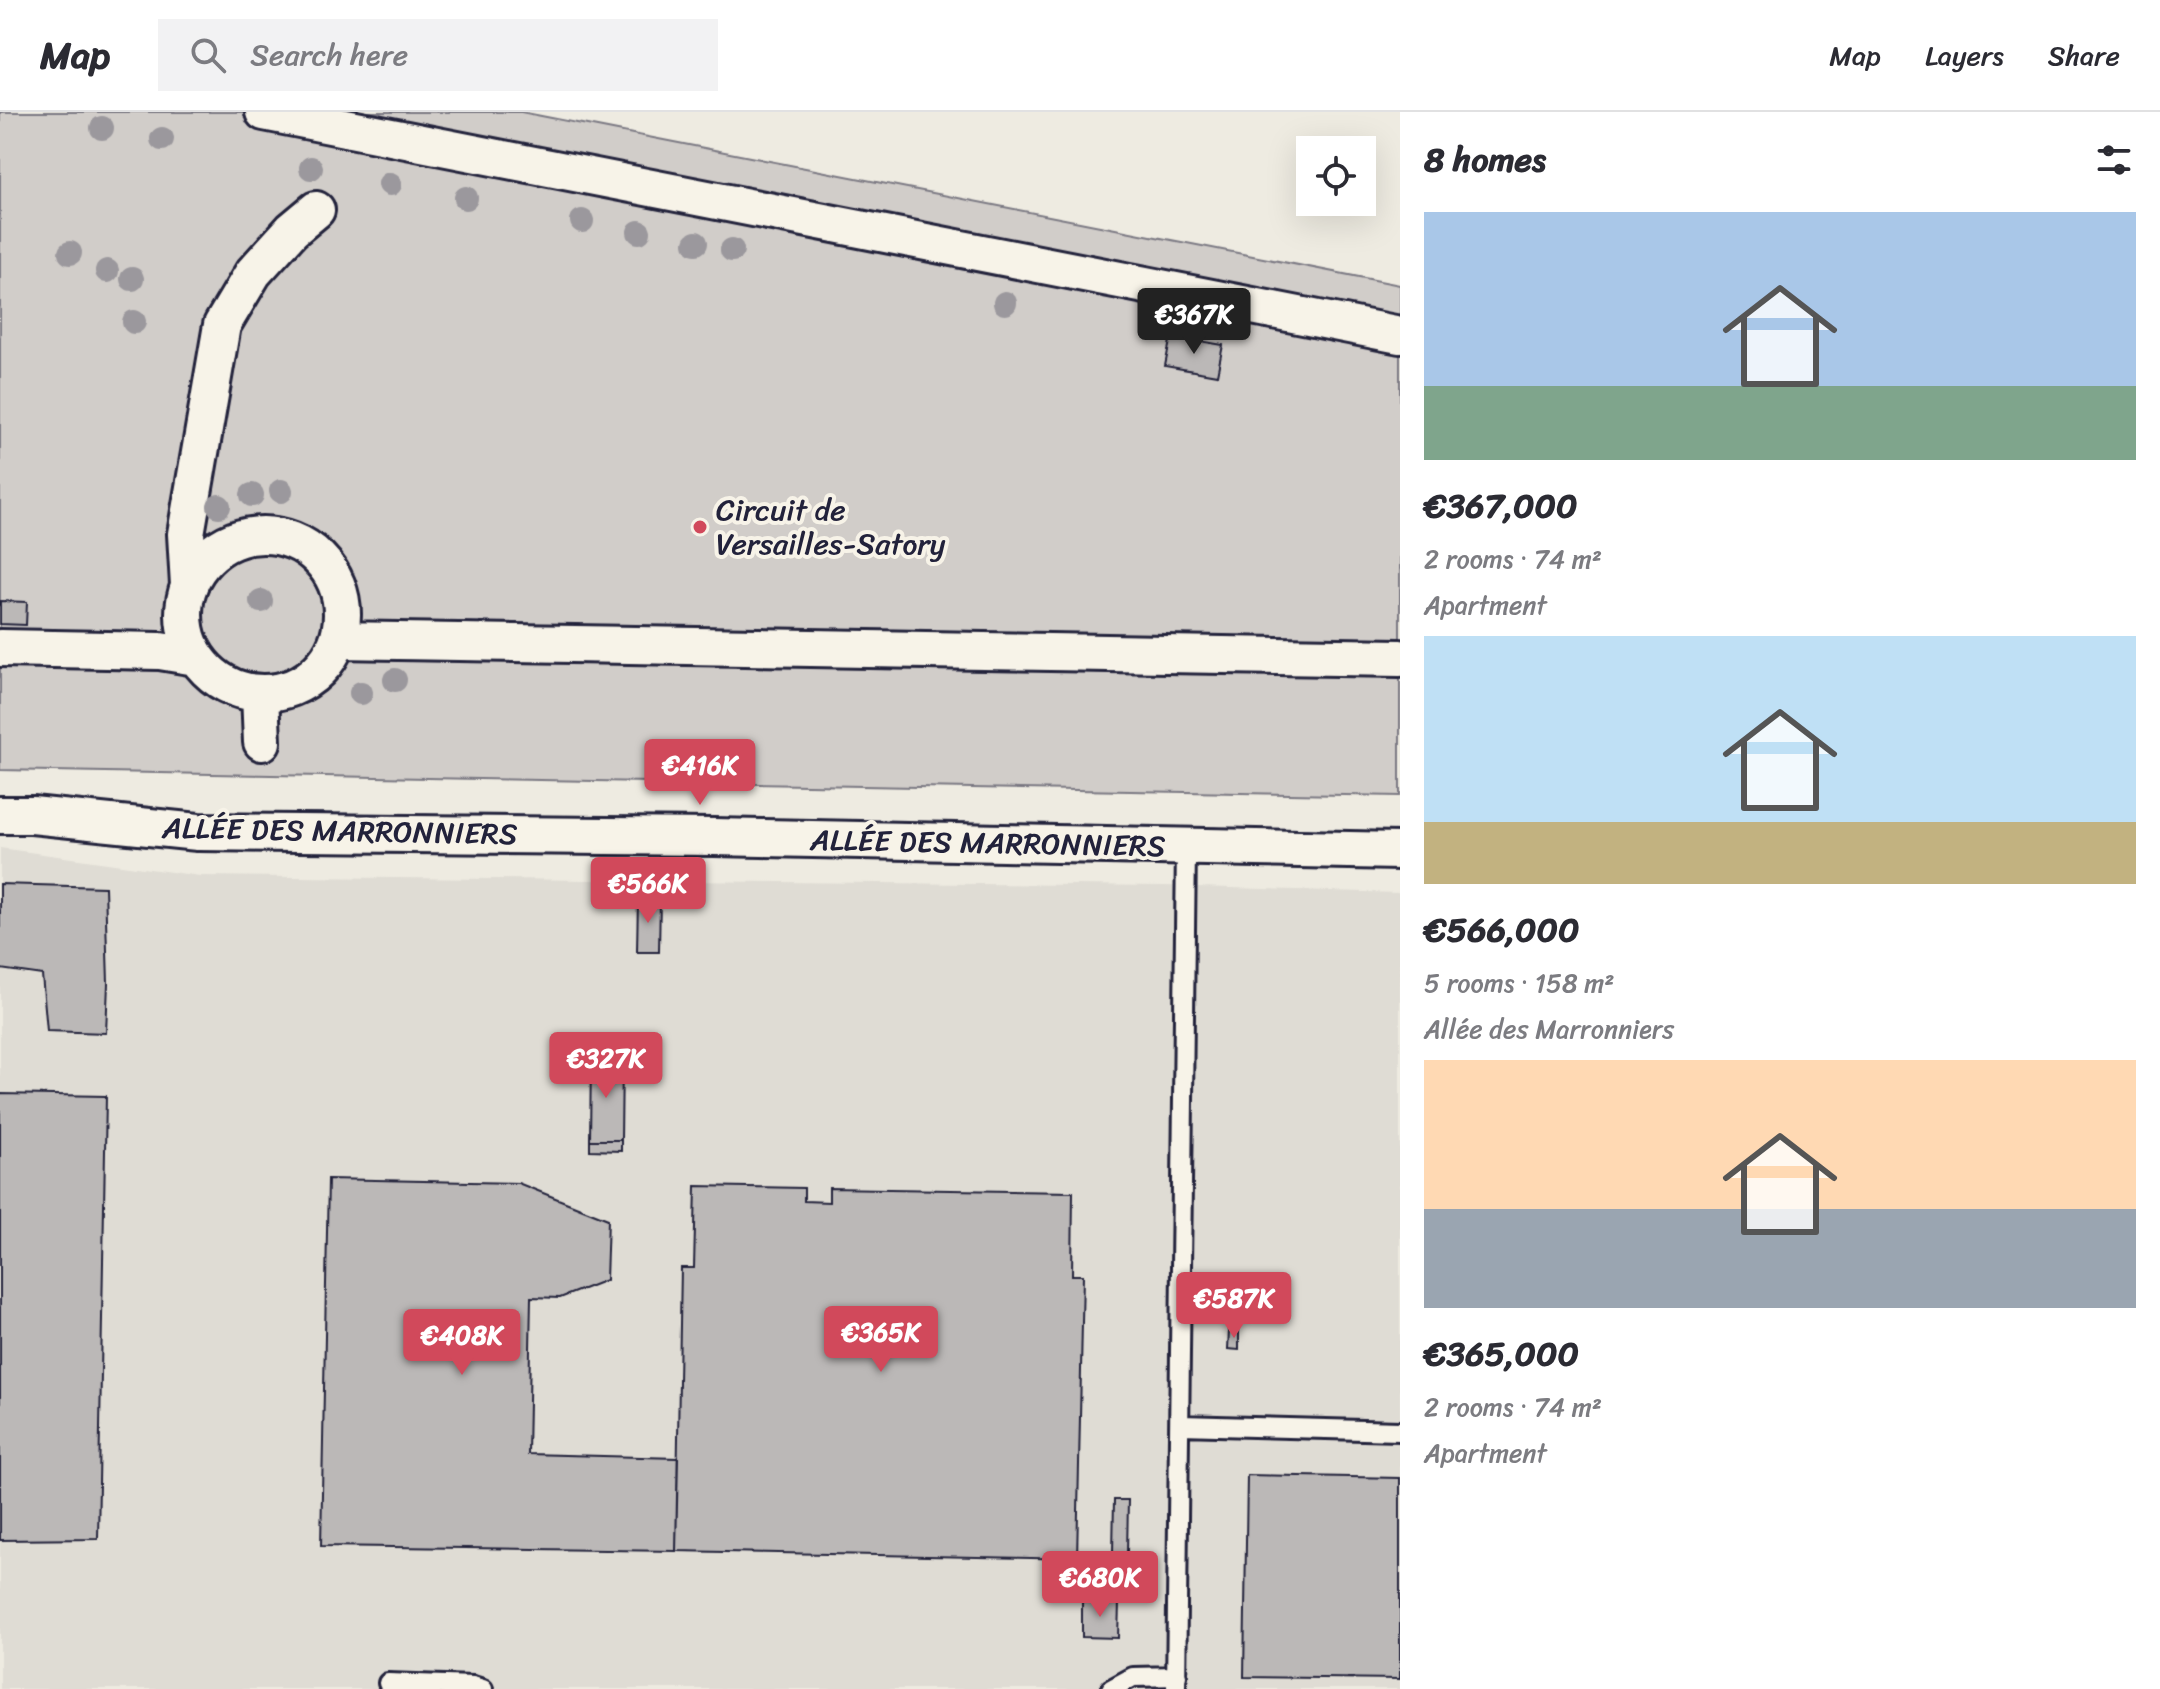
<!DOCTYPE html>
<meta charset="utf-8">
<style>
:root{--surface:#fff;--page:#f2f2f3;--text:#2b2b33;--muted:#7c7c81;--line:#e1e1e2;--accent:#d1495b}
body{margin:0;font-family:Sriracha,sans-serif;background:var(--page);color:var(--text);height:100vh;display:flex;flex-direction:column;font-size:30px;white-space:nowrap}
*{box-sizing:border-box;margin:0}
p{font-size:26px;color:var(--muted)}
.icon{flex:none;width:44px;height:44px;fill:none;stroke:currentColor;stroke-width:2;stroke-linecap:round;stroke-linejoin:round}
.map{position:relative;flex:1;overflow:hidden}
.sheet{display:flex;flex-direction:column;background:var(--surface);width:760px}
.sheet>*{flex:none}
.controls{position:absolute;left:1296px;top:24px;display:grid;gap:16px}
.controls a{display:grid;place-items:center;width:80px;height:80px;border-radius:0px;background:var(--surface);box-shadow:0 8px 32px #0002;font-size:40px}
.price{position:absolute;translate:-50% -68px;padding:0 18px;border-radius:8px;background:var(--accent);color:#fff;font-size:26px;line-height:52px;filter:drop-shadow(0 2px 4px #0008)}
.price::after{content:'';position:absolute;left:50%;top:48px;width:24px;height:18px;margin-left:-12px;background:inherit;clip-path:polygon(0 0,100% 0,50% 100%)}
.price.on{background:#222;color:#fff}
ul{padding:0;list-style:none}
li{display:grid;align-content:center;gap:16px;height:424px;padding:0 24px}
li span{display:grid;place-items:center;height:248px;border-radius:0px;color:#555}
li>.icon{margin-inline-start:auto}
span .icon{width:144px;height:144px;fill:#fffc;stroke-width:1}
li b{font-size:34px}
h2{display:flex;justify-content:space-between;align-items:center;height:96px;padding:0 24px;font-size:34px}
header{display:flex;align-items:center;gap:48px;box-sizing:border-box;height:112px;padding:0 40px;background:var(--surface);border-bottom:2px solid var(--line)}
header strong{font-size:38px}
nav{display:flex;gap:44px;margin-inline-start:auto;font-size:28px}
.search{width:560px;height:72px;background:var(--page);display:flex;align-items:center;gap:20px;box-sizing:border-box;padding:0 28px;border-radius:0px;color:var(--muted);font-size:30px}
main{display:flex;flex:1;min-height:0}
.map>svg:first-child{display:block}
</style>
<header>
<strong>Map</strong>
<div class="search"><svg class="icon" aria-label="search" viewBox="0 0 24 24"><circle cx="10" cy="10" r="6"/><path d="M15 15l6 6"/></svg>Search here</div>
<nav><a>Map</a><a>Layers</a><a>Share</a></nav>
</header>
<main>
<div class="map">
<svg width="1400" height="1577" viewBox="0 0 1400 1577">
<rect width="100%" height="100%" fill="#eeebe1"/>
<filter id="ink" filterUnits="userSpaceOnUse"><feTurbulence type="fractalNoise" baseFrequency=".0125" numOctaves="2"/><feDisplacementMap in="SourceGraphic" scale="16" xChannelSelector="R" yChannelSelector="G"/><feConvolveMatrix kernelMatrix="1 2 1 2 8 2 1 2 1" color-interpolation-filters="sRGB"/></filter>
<g filter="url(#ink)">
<path fill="#dfdcd4" d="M0 736 200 764 1164 774 1400 781V1577H0Z"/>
<path fill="#d1cdc9" stroke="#7a7882" stroke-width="2" d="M0 0H521L1400 173V684L0 658Z"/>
<path fill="#bbb8b7" stroke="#22223b" stroke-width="2" d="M1171 224 1223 233 1217 263 1165 254Z
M0 489 27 490 26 513 0 512Z
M0 772 105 775 108 871 106 921 47 919 42 863 0 857Z
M638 786H660L659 840H637Z
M591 947H622L621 1028H590Z
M0 982 106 984 98 1427 0 1428Z
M590 1028H621V1039L590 1038Z
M328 1067 518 1071 608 1107 606 1168 560 1186 531 1185 528 1342 678 1346 676 1439 321 1434Z
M696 1074 804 1076V1089L829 1090V1076L1073 1080 1072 1163H1083L1077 1447 676 1439 681 1156H694Z
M1229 1218H1239V1238L1228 1237Z
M1247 1363 1400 1366V1567L1244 1565Z
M1114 1388H1128L1127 1441H1113Z
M1082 1489 1119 1490 1118 1526 1082 1525Z"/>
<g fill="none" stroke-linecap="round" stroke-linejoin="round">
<defs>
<path id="service" d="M1181 1313 1400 1319
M388 1571 473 1574 483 1577
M1111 1577 1133 1565 1177 1564
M1176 1577 1186 735"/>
<path id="minor" d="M264 0 1400 223
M184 502a79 79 0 1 1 158 0a79 79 0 1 1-158 0Z
M189 473 186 422 222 213 253 161 292 118 316 98
M338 528 1400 546
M0 536 160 539 196 545
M260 582 262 630
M0 703H32L198 720 714 725 1400 739"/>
</defs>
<use href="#service" stroke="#22223b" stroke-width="24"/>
<use href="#minor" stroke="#22223b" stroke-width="42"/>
<use href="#service" stroke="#f7f3e8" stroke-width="18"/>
<use href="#minor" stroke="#f7f3e8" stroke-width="36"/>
</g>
<g fill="#9b989d">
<circle cx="102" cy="16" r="12"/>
<circle cx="162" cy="27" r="12"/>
<circle cx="311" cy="56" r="12"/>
<circle cx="390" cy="72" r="12"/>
<circle cx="466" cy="86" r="12"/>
<circle cx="582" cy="109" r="12"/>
<circle cx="639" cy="120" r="12"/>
<circle cx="696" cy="131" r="12"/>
<circle cx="732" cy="138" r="12"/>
<circle cx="70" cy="141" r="12"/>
<circle cx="107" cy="159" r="12"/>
<circle cx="132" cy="167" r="12"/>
<circle cx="1005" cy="191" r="12"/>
<circle cx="134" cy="210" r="12"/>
<circle cx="281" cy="379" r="12"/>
<circle cx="252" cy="383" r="12"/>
<circle cx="219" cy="394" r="12"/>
<circle cx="261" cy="489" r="12"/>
<circle cx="395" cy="568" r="12"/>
<circle cx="361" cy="581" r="12"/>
</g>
</g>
<circle fill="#d1495b" stroke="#f7f3e8" stroke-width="3" cx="700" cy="415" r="8"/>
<g text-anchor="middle" stroke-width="8" stroke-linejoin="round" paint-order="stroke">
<g font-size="30" fill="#22223b" stroke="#f7f3e8" text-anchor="start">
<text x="716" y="408">Circuit de<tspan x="716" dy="34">Versailles-Satory</tspan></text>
</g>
<g font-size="30" fill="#22223b" stroke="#f7f3e8">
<text transform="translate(340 719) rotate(1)" y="10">ALLÉE DES MARRONNIERS</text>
<text transform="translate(988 731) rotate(1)" y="10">ALLÉE DES MARRONNIERS</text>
</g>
</g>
</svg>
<div class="controls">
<a><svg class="icon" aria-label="locate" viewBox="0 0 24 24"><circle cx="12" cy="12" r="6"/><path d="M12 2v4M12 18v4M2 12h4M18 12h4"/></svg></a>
</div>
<b class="price on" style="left:1194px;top:244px">€367K</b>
<b class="price" style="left:700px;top:695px">€416K</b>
<b class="price" style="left:648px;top:813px">€566K</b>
<b class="price" style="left:606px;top:988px">€327K</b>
<b class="price" style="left:1234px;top:1228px">€587K</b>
<b class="price" style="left:881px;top:1262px">€365K</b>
<b class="price" style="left:462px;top:1265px">€408K</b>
<b class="price" style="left:1100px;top:1507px">€680K</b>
</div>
<section class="sheet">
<h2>8 homes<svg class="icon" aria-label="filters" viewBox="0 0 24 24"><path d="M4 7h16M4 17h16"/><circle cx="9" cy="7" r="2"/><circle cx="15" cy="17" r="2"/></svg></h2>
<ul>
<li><span style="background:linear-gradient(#a9c7e8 70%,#7fa58c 0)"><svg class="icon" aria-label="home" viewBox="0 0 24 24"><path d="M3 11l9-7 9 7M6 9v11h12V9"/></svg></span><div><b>€367,000</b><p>2 rooms · 74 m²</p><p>Apartment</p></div></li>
<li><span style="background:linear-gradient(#bfe0f5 75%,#c2b280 0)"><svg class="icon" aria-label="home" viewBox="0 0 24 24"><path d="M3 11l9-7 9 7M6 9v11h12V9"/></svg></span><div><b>€566,000</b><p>5 rooms · 158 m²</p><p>Allée des Marronniers</p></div></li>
<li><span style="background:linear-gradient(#ffd9b3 60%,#9aa5b1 0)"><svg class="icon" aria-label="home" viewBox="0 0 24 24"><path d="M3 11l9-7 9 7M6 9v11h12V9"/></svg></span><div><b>€365,000</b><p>2 rooms · 74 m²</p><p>Apartment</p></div></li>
</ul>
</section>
</main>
